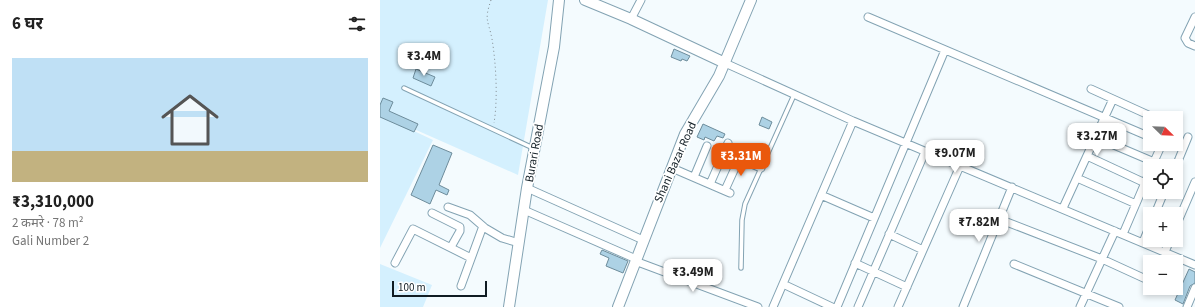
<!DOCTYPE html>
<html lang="hi">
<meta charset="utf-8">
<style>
:root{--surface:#fff;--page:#f6f6f6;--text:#222;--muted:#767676;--accent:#ea580c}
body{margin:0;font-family:"Source Sans 3","Noto Sans Devanagari",sans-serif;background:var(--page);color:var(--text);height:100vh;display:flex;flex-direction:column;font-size:15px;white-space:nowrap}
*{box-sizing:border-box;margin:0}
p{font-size:13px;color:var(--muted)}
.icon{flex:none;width:22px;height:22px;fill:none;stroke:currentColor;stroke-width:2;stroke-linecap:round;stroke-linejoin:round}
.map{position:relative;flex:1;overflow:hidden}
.sheet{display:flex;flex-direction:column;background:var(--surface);width:380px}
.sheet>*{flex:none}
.needle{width:26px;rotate:113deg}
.fabs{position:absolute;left:763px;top:111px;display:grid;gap:8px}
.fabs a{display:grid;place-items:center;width:40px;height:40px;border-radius:0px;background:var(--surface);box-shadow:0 2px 6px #0003;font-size:20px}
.scale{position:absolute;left:12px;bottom:10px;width:95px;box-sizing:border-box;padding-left:4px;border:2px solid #101c23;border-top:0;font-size:11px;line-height:14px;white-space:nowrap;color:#101c23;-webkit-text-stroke:3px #fff;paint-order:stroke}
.price{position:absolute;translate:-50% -34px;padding:0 9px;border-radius:8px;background:#fff;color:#222;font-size:13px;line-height:26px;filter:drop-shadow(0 1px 2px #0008)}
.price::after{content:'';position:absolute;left:50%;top:24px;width:12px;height:9px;margin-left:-6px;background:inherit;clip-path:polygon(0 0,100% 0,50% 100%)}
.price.on{background:var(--accent);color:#fff}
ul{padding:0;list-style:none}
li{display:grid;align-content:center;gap:8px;height:212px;padding:0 12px}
li span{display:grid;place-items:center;height:124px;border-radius:0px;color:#555}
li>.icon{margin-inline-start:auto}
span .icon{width:72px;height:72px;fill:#fffc;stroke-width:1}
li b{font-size:17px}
h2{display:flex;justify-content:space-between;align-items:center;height:48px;padding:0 12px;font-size:17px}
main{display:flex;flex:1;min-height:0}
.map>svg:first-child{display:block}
</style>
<main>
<section class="sheet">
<h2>6 घर<svg class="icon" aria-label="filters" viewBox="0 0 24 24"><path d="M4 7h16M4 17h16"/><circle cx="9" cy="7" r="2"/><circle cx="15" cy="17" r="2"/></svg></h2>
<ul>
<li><span style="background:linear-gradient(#bfe0f5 75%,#c2b280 0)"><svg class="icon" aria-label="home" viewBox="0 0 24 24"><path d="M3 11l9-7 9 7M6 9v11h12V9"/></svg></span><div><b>₹3,310,000</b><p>2 कमरे · 78 m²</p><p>Gali Number 2</p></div></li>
</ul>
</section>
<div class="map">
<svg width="815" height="307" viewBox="0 0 815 307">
<rect width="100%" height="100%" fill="#f4fbfe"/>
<path fill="#d4f0fe" d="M0 0H168L138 175 0 114Z
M0 115 53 140 0 248Z
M0 264 52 285 43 307H0Z"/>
<path fill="#add2e5" stroke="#6d8c9b" d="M294 49 310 56 307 61 302 59 301 61 291 57Z
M36 69 55 77 51 86 33 78Z
M3 98 13 102 9 111 38 124 34 132 0 117V105Z
M382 117 392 122 389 129 379 125Z
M323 124 345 134 343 138 337 136 334 141 325 137 324 140 317 137Z
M53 145 72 153 59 185 69 190 67 195 56 190 50 204 31 195Z
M222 250 248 261 243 273 226 266 229 258 220 254Z
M809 269 815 272V283L810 286 803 304 795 300Z"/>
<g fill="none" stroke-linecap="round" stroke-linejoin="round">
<defs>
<path id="lane" d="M24 88 153 148
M361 268 362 220 365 204 414 95"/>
<path id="street" d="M488 17 770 137
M815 17 805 38 808 43 815 46
M251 19 261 0
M345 63 473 121 815 265
M711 89 775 118
M715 137 774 162
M344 153 357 157 355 168 345 190
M707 156 765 183
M360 159 381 168
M772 166 782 144
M796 166 808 137
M292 168 350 193
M314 177 327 146
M697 178 756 204
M330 184 348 143
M147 188 263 240
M441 195 494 218
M68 207 90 215 105 228 122 238 139 243
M683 208 733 99
M144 210 256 259
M52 213 80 227V231L71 247
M775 214 784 192
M619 219 722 259 770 281
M796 226 815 182
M509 234 543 250
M743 234 770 171
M763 242 770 225
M785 252 790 240
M255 261 378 307
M15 263 33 229 91 258
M475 263 527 287
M634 264 739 307
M403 284 452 307
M81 286 103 226
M393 307 473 121
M457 307 565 50
M478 307 545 152
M518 307 580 166
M583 307 632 187
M700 307 735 231
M807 307 815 288"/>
<path id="secondary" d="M205 0 251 19 345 63
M129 307 147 188 174 47 179 0
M238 307 305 134 339 76 371 0"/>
</defs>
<use href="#lane" stroke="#83a3b3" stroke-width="5.5"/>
<use href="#street" stroke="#83a3b3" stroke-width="9"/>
<use href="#secondary" stroke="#83a3b3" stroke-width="12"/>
<path stroke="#80898e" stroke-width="1" stroke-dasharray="1 3" stroke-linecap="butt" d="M111 0C104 21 108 19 112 39 116 63 118 99 114 123"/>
<use href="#lane" stroke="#fff" stroke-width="3.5"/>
<use href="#street" stroke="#fff" stroke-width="7"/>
<use href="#secondary" stroke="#fff" stroke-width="10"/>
</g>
<g text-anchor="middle" stroke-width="3.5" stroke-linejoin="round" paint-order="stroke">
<g font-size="12" fill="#101c23" stroke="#fff">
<text transform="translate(154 153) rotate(-80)" y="4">Burari Road</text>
<text transform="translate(295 162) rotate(-66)" y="4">Shani Bazar Road</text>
</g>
</g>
</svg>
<div class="fabs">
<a><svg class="needle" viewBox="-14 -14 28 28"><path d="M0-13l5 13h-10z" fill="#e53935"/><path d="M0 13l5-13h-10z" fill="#767676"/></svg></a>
<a><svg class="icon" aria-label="locate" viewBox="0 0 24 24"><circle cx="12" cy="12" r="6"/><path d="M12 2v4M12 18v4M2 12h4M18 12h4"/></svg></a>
<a>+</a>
<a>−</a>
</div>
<div class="scale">100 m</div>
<b class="price" style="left:44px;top:77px">₹3.4M</b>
<b class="price" style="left:717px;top:157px">₹3.27M</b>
<b class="price" style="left:575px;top:174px">₹9.07M</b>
<b class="price on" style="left:361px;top:177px">₹3.31M</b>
<b class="price" style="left:599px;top:243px">₹7.82M</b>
<b class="price" style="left:313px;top:293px">₹3.49M</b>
</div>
</main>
